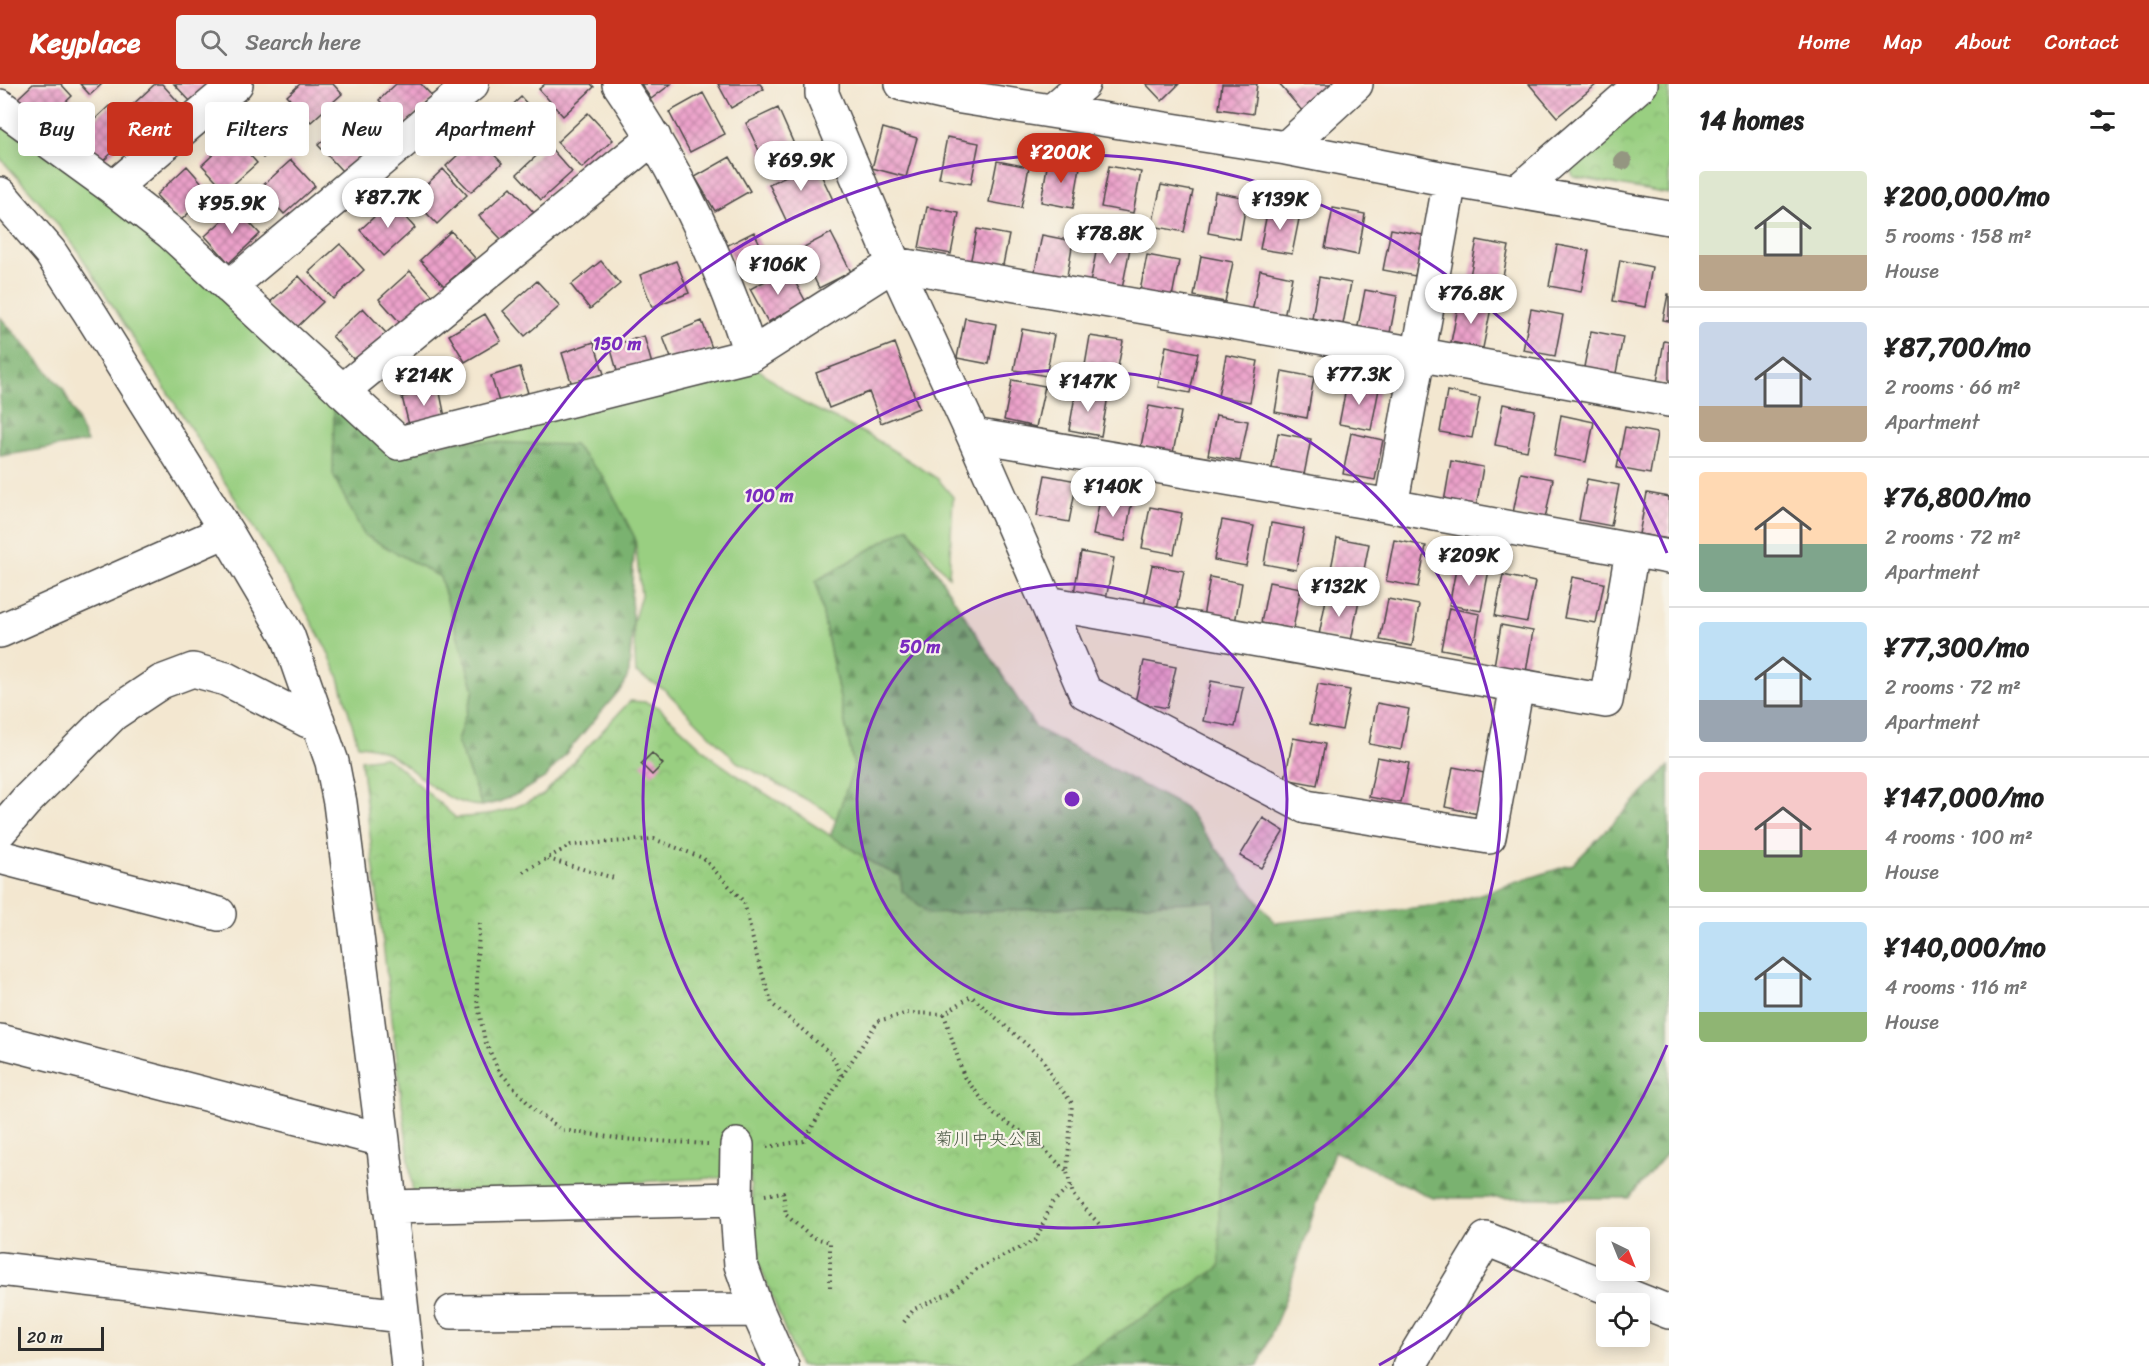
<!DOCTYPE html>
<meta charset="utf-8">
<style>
:root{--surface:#fff;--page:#f2f2f2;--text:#222;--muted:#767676;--line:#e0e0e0;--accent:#c8321e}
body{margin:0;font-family:Sriracha,"Klee One",sans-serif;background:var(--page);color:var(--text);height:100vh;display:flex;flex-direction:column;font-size:22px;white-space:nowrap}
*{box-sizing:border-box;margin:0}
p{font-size:20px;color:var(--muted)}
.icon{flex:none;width:33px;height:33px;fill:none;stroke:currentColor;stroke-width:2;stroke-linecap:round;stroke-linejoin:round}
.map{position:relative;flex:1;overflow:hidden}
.panel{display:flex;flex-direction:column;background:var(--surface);width:480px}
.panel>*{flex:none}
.hud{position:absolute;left:18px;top:18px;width:570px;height:54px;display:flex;gap:12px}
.needle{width:39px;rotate:137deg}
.tools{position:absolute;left:1596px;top:1143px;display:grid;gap:12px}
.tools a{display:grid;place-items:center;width:54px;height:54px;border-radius:6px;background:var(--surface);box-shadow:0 3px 15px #0003;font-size:30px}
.scale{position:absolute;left:18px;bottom:15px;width:86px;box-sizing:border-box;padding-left:6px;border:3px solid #2b2b2b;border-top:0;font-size:16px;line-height:21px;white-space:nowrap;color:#2b2b2b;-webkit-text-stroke:4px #f7f3e8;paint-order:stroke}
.price{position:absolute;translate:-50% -51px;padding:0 14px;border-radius:21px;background:#fff;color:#222;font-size:20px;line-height:39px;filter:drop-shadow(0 2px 3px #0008)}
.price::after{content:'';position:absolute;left:50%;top:36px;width:18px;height:14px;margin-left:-9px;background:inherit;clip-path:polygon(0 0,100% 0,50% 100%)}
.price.current{background:var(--accent);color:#fff}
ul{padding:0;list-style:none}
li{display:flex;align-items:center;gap:18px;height:150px;padding:0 30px}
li+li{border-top:2px solid var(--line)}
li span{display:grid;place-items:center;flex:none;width:168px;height:120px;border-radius:6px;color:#555}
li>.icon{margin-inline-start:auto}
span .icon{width:72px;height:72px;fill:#fffc;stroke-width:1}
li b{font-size:26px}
h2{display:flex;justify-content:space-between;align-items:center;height:72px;padding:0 30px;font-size:26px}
.tag{padding:0 21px;border-radius:6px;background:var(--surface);box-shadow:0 3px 15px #0003;font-size:21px;line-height:54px}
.tag.current{background:var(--accent);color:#fff}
header{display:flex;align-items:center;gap:36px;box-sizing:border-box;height:84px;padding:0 30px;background:var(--accent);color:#fff}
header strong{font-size:28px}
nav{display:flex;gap:33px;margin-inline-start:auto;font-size:21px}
.search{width:420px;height:54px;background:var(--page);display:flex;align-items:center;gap:15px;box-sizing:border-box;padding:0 21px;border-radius:6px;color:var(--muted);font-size:22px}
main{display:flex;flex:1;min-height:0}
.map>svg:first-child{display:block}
</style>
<header>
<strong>Keyplace</strong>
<div class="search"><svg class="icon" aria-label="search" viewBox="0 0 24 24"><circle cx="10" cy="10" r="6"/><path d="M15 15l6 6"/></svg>Search here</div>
<nav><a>Home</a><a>Map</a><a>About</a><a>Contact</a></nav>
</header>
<main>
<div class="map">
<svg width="1669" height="1282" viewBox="0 0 1669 1282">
<defs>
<pattern id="forest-firs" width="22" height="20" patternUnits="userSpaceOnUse" patternTransform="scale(1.5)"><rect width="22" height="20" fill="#7ab26f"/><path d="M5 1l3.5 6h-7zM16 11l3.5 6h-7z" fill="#64915b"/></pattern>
<pattern id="park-crowns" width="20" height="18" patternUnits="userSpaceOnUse" patternTransform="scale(1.5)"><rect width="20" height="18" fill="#99cf81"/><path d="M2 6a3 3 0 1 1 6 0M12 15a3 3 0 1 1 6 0" fill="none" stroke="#84b270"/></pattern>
<pattern id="building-cross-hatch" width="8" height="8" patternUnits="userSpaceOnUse" patternTransform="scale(1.5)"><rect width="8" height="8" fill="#eca1ca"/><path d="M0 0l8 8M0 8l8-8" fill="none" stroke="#bf83a4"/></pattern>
</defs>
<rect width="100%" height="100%" fill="#f7f3e8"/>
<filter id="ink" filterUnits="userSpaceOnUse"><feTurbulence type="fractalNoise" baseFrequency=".0167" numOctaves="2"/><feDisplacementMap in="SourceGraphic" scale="12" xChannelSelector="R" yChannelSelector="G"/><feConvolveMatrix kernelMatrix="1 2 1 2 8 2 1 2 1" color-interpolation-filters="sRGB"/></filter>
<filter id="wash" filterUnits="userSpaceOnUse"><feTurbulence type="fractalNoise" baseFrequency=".008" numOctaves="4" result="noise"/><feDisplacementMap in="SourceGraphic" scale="24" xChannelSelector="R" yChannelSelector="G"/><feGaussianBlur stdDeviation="1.35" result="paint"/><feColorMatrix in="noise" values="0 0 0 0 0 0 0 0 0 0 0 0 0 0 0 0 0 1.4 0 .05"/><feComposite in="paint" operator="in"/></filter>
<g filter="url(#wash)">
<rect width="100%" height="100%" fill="#f3e7d0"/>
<path fill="#99cf81" stroke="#627d56" stroke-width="1.5" d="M0 35 152 147 334 313 440 492 474 606 457 657 482 722C428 720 406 662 358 661L339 594 327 566 299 515 76 164 39 117 0 74Z
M758 285 801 318 872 353 938 395 953 413 949 493 908 444 816 497 854 683 836 736 824 725 737 678 664 605 636 589 633 539 641 511 635 454 455 357Z"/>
<path fill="url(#forest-firs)" stroke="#526e4d" stroke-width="1.5" d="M0 233 63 305 87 358 0 372Z
M334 313 395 371 455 357 574 361 603 392 635 454 631 515 633 539 629 588 624 601 546 693 519 709 499 718 482 722 457 657 474 606 440 493 364 451 333 391Z
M908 443 1036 644 1184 723 1275 839 1449 820 1573 780 1669 682V1067L1629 1114H1433L1334 1067 1284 1219 1258 1282H897L808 817 854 683 816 497Z"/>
<path fill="url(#park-crowns)" stroke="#627d56" stroke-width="1.5" d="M1654 0H1669V110L1573 93 1567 74Z
M630 617 645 618 658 623 714 675 735 690 879 783 901 792 902 807 930 830 1215 817 1220 1183 1067 1282H799L757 1174 750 1092 413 1110 361 676 384 673 397 681 456 734 486 731 514 724 543 711Z"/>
<g id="blocks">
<path fill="url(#building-cross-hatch)" d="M33 0H61L72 12 42 41 18 14Z
M80 0H102L90 11Z
M155 0H162L183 23 152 51 128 25Z
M174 0H210L191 18Z
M300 0H333L342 10 311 38 287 12Z
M396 0H421L434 14 403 43 379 16Z
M545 0H591L594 3 563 32 539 5Z
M641 0H671L651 15Z
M718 0H760L764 5 731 24Z
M1146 0H1179L1162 17Z
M1222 0H1257L1253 30 1219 25Z
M1279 0H1332L1304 29Z
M1529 0H1597L1557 33Z
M703 9 725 50 690 68 669 28Z
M521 13 545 40 514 69 490 42Z
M270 19 294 46 263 74 239 48Z
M109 22 133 49 102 78 78 51Z
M778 24 793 58 762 73 746 39Z
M588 29 613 56 582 84 557 58Z
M349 33 373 59 343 88 318 61Z
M883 44 917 54 906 93 872 84Z
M233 52 257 79 226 107 202 81Z
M477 53 502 79 471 108 446 82Z
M947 53 979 59 971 100 939 94Z
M548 61 572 88 541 116 517 90Z
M730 73 750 107 715 127 695 93Z
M291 76 315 102 284 130 260 104Z
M997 77 1029 83 1021 124 989 118Z
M1048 77 1080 83 1073 124 1041 118Z
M815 78 833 116 787 138 769 100Z
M187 82 211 109 180 137 156 111Z
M1109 82 1141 88 1133 129 1101 123Z
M443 85 467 111 437 140 412 114Z
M1161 101 1193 107 1184 148 1152 142Z
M511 103 535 130 504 158 479 132Z
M1215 108 1247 114 1240 155 1208 149Z
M391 117 415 144 384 172 360 146Z
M927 123 959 129 951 170 919 164Z
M236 124 260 150 229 179 205 152Z
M1268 124 1300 130 1292 170 1260 165Z
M1333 124 1365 130 1358 171 1325 164Z
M977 145 1009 151 1001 191 969 185Z
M1391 145 1423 151 1415 192 1383 186Z
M451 147 475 174 444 202 420 176Z
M754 148 769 178 741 191 726 162Z
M831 149 851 188 819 204 800 165Z
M1042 151 1073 157 1066 198 1034 192Z
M1477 156 1509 162 1501 203 1469 197Z
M1098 158 1130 164 1122 205 1090 199Z
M340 160 364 186 333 215 309 188Z
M1557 161 1589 167 1581 208 1549 202Z
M1147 171 1179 177 1171 218 1139 212Z
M1201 172 1233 178 1225 218 1194 212Z
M1620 176 1652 183 1645 223 1613 217Z
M601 177 620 200 590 225 571 201Z
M676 177 689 209 652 223 640 191Z
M788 185 806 218 768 238 750 205Z
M1260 186 1292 193 1284 234 1252 228Z
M410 187 434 213 403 242 379 215Z
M299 192 323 218 293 247 268 220Z
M1319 193 1351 199 1343 240 1312 234Z
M537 197 560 222 525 252 503 227Z
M1365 206 1397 212 1389 254 1357 247Z
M1668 210H1669V237L1663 236Z
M1459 218 1491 224 1483 264 1451 258Z
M363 224 387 250 356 278 332 252Z
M1531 225 1563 231 1555 272 1523 266Z
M485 230 501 257 465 278 449 251Z
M965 234 996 240 989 280 957 274Z
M702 237 712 264 673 279 663 253Z
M1022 245 1054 251 1046 292 1014 286Z
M1591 247 1623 253 1615 294 1583 288Z
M644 252 653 284 619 294 610 262Z
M1090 252 1123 257 1115 299 1083 293Z
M1664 257 1669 258V301L1657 298Z
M594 258 604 290 572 301 562 269Z
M895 259 919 324 881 339 869 308 829 324 816 289Z
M1166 262 1198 269 1190 309 1158 303Z
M1226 271 1258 277 1250 318 1218 312Z
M520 283 528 309 499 318 491 292Z
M1282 287 1314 293 1307 334 1275 328Z
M1012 296 1045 302 1036 343 1004 336Z
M1347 299 1379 305 1371 346 1339 340Z
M439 304 445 333 409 341 402 313Z
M1076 306 1108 312 1101 352 1069 346Z
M1447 307 1480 314 1472 354 1440 348Z
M1503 320 1535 326 1527 367 1495 361Z
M1149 322 1181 328 1173 369 1141 362Z
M1216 331 1248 337 1240 377 1208 371Z
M1561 331 1594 338 1586 378 1554 372Z
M1625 343 1657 349 1650 390 1617 384Z
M1278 349 1311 355 1303 396 1271 390Z
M1351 349 1383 356 1375 396 1343 390Z
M1451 377 1483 383 1476 424 1444 418Z
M1521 389 1553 395 1545 435 1513 429Z
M1045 391 1077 397 1069 438 1037 432Z
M1587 395 1619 401 1611 442 1579 436Z
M1647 409 1669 413V455L1639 450Z
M1101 410 1132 416 1125 457 1093 451Z
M1150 423 1182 429 1174 470 1142 464Z
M1222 436 1254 442 1246 482 1214 476Z
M1271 439 1304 445 1296 486 1264 480Z
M1337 454 1369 460 1361 501 1329 495Z
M1394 456 1426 462 1418 503 1386 497Z
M1081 468 1114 474 1106 515 1074 509Z
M1457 480 1489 486 1481 527 1449 521Z
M1152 481 1184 487 1176 527 1144 521Z
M1503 491 1535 498 1527 538 1495 532Z
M1210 493 1242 499 1235 539 1203 533Z
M1572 493 1604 499 1596 539 1564 534Z
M1269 498 1301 504 1293 545 1261 539Z
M1327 510 1359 516 1351 557 1319 551Z
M1388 515 1419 521 1412 562 1380 556Z
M1449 524 1480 530 1473 571 1441 565Z
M1501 541 1533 547 1526 588 1494 582Z
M1144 577 1176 583 1167 624 1135 618Z
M1211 597 1243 603 1235 643 1203 637Z
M1318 600 1350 606 1342 646 1310 640Z
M1377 619 1409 625 1401 666 1369 660Z
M1293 654 1325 660 1317 701 1285 695Z
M652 669 663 680 652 691 641 680Z
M1377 673 1409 679 1401 719 1369 713Z
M1453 683 1485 689 1478 730 1445 723Z
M1263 734 1284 747 1261 784 1240 772Z"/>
</g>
</g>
<g filter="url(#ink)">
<use href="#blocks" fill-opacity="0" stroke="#494744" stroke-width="1.5"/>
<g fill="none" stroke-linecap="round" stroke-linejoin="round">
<defs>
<path id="minor" d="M619 0C677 84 719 174 751 271
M822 0V10L894 180 973 351 1047 519 1606 617 1632 467
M902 0 955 12 1286 64 1450 96 1669 134
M0 22 113 104 171 149 399 359 751 271 894 180 1417 270 1669 316
M1052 27 1083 0
M1286 64 1356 0
M113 104 236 0
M1518 107 1641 0
M0 110 50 168 90 229 226 447 288 552 332 678 340 719 383 1056 408 1282
M229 203 472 0
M342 307 654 53
M973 351 1391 422 1669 473
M1391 422 1450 96
M1047 519 1085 608 1306 723 1489 753 1517 602
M0 547 226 447
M0 747 26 717 113 630 161 598 193 586 226 595 308 637H318
M0 773 219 830
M0 957 383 1056
M737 1061 736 1115 741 1181 757 1226 782 1282
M390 1123 736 1115
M0 1185 402 1232
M452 1228 757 1226
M1409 1282 1486 1155 1669 1228"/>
</defs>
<use href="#minor" stroke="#494744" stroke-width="36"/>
<path stroke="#494744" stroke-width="4" stroke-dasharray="1.5 4.5" stroke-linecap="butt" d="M548 775 614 794
M523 788 571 761 654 755 703 774 744 818 757 873 772 920 831 970 842 992 804 1057 766 1063
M480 839 477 873V916L485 957 499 987 536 1028 563 1046 622 1055 708 1060
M944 930 964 993 995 1031 1035 1056 1067 1088
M842 992 878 937 908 929 944 930 971 912 1043 975 1053 995 1072 1019 1067 1088 1073 1111 1099 1140
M765 1111 783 1108 786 1131 811 1153 830 1158V1207
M904 1238 914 1225 950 1209 977 1185 1036 1156 1052 1119 1071 1102"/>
<use href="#minor" stroke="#fff" stroke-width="33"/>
</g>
<circle fill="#949681" cx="1623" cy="77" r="9"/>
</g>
<circle cx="1072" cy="715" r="215" fill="#7b2cbf" fill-opacity=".12"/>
<g fill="none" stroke="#7b2cbf" stroke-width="3">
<circle cx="1072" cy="715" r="215"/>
<circle cx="1072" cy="715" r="429"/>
<path d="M1667 961A644 644 0 0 1 1379 1281M765 1281A644 644 0 1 1 1667 469"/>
</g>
<g text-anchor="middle" stroke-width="4.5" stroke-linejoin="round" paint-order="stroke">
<g font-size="18" fill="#465440" stroke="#f7f3e8">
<text x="989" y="1061">菊川中央公園</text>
</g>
</g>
<circle cx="1072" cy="715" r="9" fill="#7b2cbf" stroke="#f7f3e8" stroke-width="3"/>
<g font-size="18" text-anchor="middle" font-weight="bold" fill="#7b2cbf" stroke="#f7f3e8" stroke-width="4.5" stroke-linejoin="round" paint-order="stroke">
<text x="617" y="266">150 m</text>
<text x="769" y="418">100 m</text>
<text x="920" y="569">50 m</text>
</g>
</svg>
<div class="tools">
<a><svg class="needle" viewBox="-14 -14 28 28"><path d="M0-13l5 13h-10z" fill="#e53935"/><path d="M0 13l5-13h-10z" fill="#767676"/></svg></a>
<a><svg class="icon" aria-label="locate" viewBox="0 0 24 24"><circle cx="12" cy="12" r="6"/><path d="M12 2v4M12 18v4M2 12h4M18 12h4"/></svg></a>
</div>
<div class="scale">20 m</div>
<b class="price current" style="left:1061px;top:100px">¥200K</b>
<b class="price" style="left:801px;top:108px">¥69.9K</b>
<b class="price" style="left:388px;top:145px">¥87.7K</b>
<b class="price" style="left:1280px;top:147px">¥139K</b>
<b class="price" style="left:232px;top:151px">¥95.9K</b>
<b class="price" style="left:1110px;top:181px">¥78.8K</b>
<b class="price" style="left:778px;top:212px">¥106K</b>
<b class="price" style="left:1471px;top:241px">¥76.8K</b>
<b class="price" style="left:1359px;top:322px">¥77.3K</b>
<b class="price" style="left:424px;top:323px">¥214K</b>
<b class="price" style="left:1088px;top:329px">¥147K</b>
<b class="price" style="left:1113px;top:434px">¥140K</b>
<b class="price" style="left:1469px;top:503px">¥209K</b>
<b class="price" style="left:1339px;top:534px">¥132K</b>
<div class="hud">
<a class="tag">Buy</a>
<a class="tag current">Rent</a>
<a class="tag">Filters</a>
<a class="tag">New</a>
<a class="tag">Apartment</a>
</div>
</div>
<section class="panel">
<h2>14 homes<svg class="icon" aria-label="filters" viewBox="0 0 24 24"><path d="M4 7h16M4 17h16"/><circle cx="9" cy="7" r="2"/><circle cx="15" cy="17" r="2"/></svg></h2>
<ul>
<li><span style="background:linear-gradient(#dfe7d0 70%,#b9a48a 0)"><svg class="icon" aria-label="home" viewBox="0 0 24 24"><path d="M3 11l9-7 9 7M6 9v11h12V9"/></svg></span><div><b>¥200,000/mo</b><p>5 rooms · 158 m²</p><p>House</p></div></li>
<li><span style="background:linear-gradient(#c9d6e8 70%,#b9a48a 0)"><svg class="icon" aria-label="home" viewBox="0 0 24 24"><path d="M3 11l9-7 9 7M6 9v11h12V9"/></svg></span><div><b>¥87,700/mo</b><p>2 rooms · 66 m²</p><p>Apartment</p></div></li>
<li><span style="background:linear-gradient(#ffd9b3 60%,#7fa58c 0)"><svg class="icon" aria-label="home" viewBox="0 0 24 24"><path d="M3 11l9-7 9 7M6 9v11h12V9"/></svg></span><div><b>¥76,800/mo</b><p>2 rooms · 72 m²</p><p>Apartment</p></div></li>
<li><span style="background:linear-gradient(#bfe0f5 65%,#9aa5b1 0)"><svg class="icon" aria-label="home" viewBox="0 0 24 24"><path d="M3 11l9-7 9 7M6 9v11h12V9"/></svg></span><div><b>¥77,300/mo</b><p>2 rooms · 72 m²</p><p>Apartment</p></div></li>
<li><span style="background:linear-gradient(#f6c9c9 65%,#8fb573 0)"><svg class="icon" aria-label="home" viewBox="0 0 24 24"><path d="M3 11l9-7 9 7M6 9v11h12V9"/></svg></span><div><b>¥147,000/mo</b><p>4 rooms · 100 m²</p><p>House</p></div></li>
<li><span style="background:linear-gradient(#bfe0f5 75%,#8fb573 0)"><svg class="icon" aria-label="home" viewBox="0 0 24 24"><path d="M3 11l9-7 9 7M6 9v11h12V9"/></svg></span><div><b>¥140,000/mo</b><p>4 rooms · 116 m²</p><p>House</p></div></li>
</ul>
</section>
</main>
